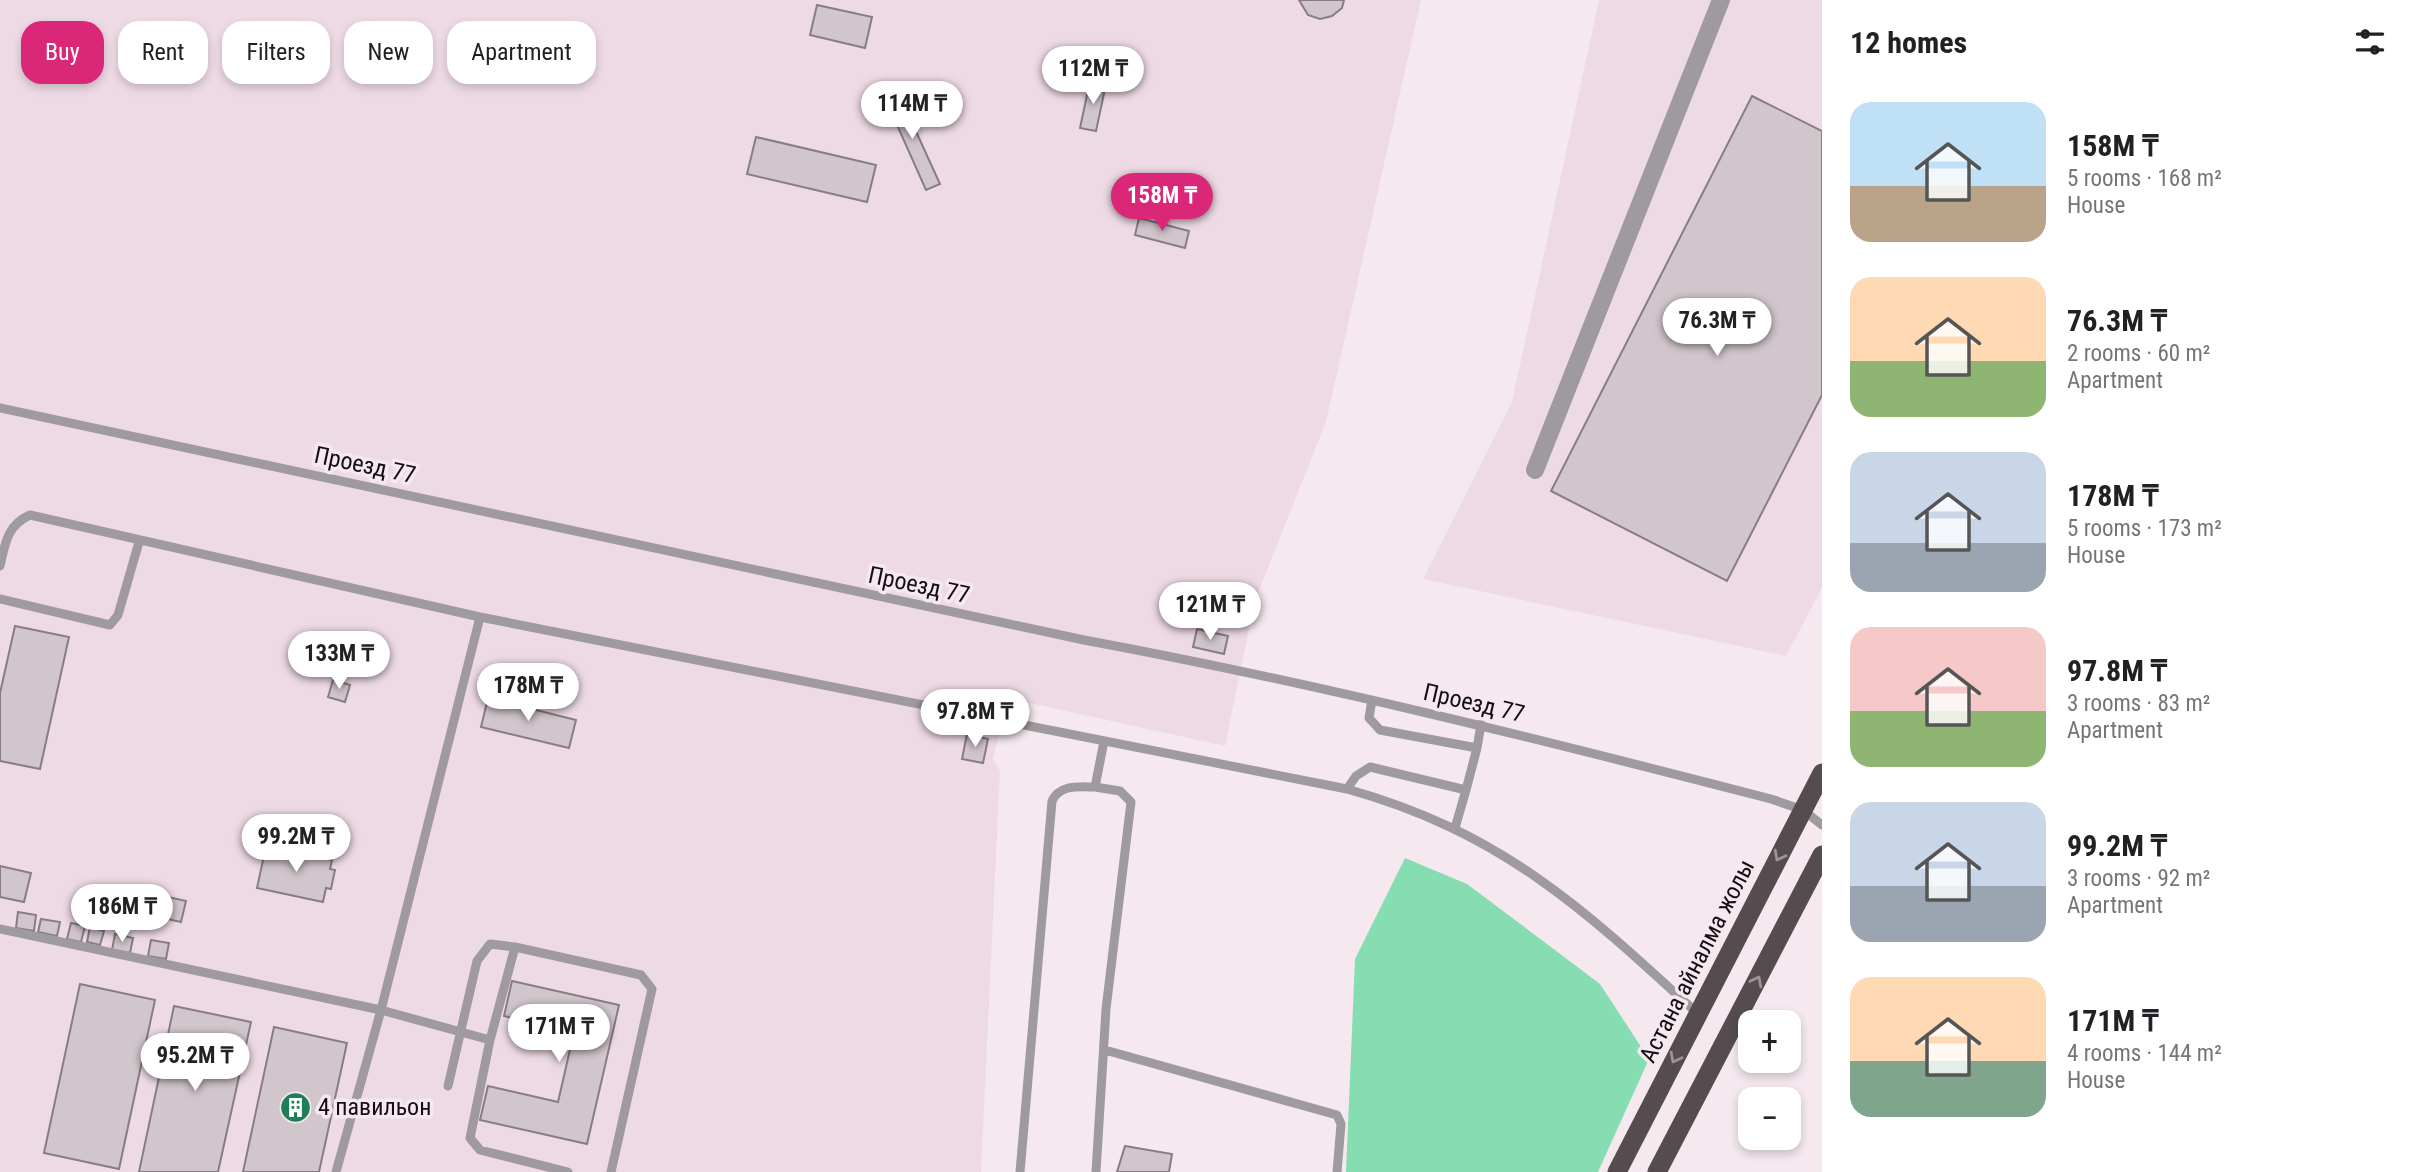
<!DOCTYPE html>
<meta charset="utf-8">
<style>
:root{--surface:#fff;--page:#f2f2f2;--text:#202124;--muted:#757577;--accent:#db2777}
body{margin:0;font-family:"Roboto Condensed",sans-serif;background:var(--page);color:var(--text);height:100vh;display:flex;flex-direction:column;font-size:26px;white-space:nowrap}
*{box-sizing:border-box;margin:0}
p{font-size:23px;color:var(--muted)}
.icon{flex:none;width:38px;height:38px;fill:none;stroke:currentColor;stroke-width:2;stroke-linecap:round;stroke-linejoin:round}
.map{position:relative;flex:1;overflow:hidden}
.side{display:flex;flex-direction:column;background:var(--surface);width:595px}
.side>*{flex:none}
.guide{position:absolute;left:21px;top:21px;width:665px;height:63px;display:flex;gap:14px}
.tools{position:absolute;left:1738px;top:1010px;display:grid;gap:14px}
.tools a{display:grid;place-items:center;width:63px;height:63px;border-radius:14px;background:var(--surface);box-shadow:0 4px 10px #0003;font-size:35px}
.price{position:absolute;translate:-50% -60px;padding:0 16px;border-radius:24px;background:#fff;color:#222;font-size:23px;line-height:46px;filter:drop-shadow(0 2px 4px #0008)}
.price::after{content:'';position:absolute;left:50%;top:42px;width:21px;height:16px;margin-left:-10px;background:inherit;clip-path:polygon(0 0,100% 0,50% 100%)}
.price.active{background:var(--accent);color:#fff}
ul{padding:0;list-style:none}
li{display:flex;align-items:center;gap:21px;height:175px;padding:0 28px}
li span{display:grid;place-items:center;flex:none;width:196px;height:140px;border-radius:21px;color:#555}
li>.icon{margin-inline-start:auto}
span .icon{width:84px;height:84px;fill:#fffc;stroke-width:1}
li b{font-size:30px}
h2{display:flex;justify-content:space-between;align-items:center;height:84px;padding:0 28px;font-size:30px}
.pill{padding:0 24px;border-radius:21px;background:var(--surface);box-shadow:0 4px 10px #0003;font-size:24px;line-height:63px}
.pill.active{background:var(--accent);color:#fff}
main{display:flex;flex:1;min-height:0}
.map>svg:first-child{display:block}
</style>
<main>
<div class="map">
<svg width="1822" height="1172" viewBox="0 0 1822 1172">
<rect width="100%" height="100%" fill="#f5e9ef"/>
<path fill="#eedae5" d="M0 0H1421L1326 422 1255 600 1225 746 1007 698 993 760 1000 771 981 1172H0Z
M1599 0H1822V588L1786 656 1423 579 1512 402Z"/>
<path fill="#85ddb1" d="M1405 858 1467 884 1600 984 1649 1059 1598 1172H1346L1355 959Z"/>
<path fill="#d2c6cd" stroke="#887d83" stroke-width="2" d="M1299 0H1344L1342 8 1332 16 1320 19 1308 15Z
M817 5 872 17 865 48 810 35Z
M1090 81 1106 84 1096 131 1080 128Z
M898 92 940 184 926 190 885 98Z
M1752 96 1822 131V395L1727 581 1551 491Z
M756 137 876 165 867 202 747 174Z
M1139 218 1189 231 1185 248 1135 235Z
M15 626 69 637 40 769 0 761V693Z
M1197 629 1228 636 1224 654 1193 647Z
M333 680 350 685 345 702 328 697Z
M488 698 576 720 569 748 481 727Z
M967 734 988 739 983 763 962 759Z
M266 846 332 860 330 869 335 870 331 889 326 888 323 902 257 888Z
M0 866 31 873 24 902 0 897Z
M168 897 186 901 181 922 163 918Z
M18 912 36 915 34 931 16 928Z
M41 919 60 922 57 936 38 932Z
M71 923 85 926 81 942 67 939Z
M90 927 104 931 100 945 87 942Z
M115 934 133 938 130 953 112 950Z
M151 940 169 943 166 959 148 956Z
M512 981 619 1005 587 1144 480 1120 488 1086 558 1102 574 1032 504 1016Z
M80 984 155 1000 119 1169 44 1153Z
M174 1006 251 1022 218 1172H139Z
M274 1027 347 1043 319 1172H243Z
M1125 1146 1172 1154 1169 1172H1117Z"/>
<g fill="none" stroke-linecap="round" stroke-linejoin="round">
<path stroke="#9f9a9d" stroke-width="9" d="M0 408 1084 640C1316 683 1543 740 1771 799L1803 810 1822 825
M0 566C5 544 7 525 30 515L480 617 1347 789C1501 832 1583 908 1697 1013
M0 599 110 625 118 615 139 542
M1477 748 1481 724
M1347 789 1356 776 1370 767 1466 790 1477 748 1380 730 1369 718 1372 700
M1455 828 1466 790
M0 929 381 1010 490 1040 470 1138 480 1150 568 1172
M490 1040 515 947 641 975 652 989 611 1172
M1105 1050 1337 1115 1341 1124 1337 1172
M448 1086 477 961 490 944 515 947
M336 1172 381 1010 480 617
M1020 1172 1052 801C1060 784 1079 787 1095 787
M1096 1172 1106 1009 1131 802 1120 791 1095 787 1104 741"/>
<path stroke="#9f9a9d" stroke-width="18" d="M1535 470 1721 0"/>
<path stroke="#554c50" stroke-width="19" d="M1617 1172 1822 773
M1657 1172 1822 855"/>
</g>
<defs><path id="oneway-chevron" d="M-2-3.5L2.5 0L-2 3.5" fill="none" stroke-width="1.6" stroke-linecap="round" stroke-linejoin="round" transform="scale(1.75)"/></defs>
<g stroke="#9d9398">
<use href="#oneway-chevron" transform="translate(1779 856) rotate(118)"/>
<use href="#oneway-chevron" transform="translate(1757 981) rotate(-63)"/>
<use href="#oneway-chevron" transform="translate(1675 1058) rotate(117)"/>
</g>
<defs>
<symbol id="building-disc" viewBox="-11 -11 22 22"><circle r="9.5" fill="#1c7f57" stroke="#f5e9ef"/><path d="M-4-6H4V6H1V3H-1V6H-4ZM-2.5-4.3h1.7v1.8h-1.7ZM.8-4.3h1.7v1.8H.8ZM-2.5-1h1.7V.8h-1.7ZM.8-1h1.7V.8H.8Z" fill="#fff"/></symbol>
</defs>
<g fill-rule="evenodd">
<use href="#building-disc" x="278" y="1090" width="35" height="35"/>
</g>
<g text-anchor="middle" stroke-width="7" stroke-linejoin="round" paint-order="stroke">
<g font-size="24" fill="#120e11" stroke="#f5e9ef">
<text transform="translate(365 465) rotate(12)" y="8">Проезд 77</text>
<text transform="translate(919 585) rotate(12)" y="8">Проезд 77</text>
<text transform="translate(1474 703) rotate(13)" y="8">Проезд 77</text>
<text transform="translate(1697 961) rotate(-63)" y="8">Астана айналма жолы</text>
</g>
<g font-size="24" fill="#120e11" stroke="#f5e9ef" text-anchor="start">
<text x="318" y="1115">4 павильон</text>
</g>
</g>
</svg>
<div class="tools">
<a>+</a>
<a>−</a>
</div>
<b class="price" style="left:1093px;top:106px">112M ₸</b>
<b class="price" style="left:912px;top:141px">114M ₸</b>
<b class="price active" style="left:1162px;top:233px">158M ₸</b>
<b class="price" style="left:1717px;top:358px">76.3M ₸</b>
<b class="price" style="left:1210px;top:642px">121M ₸</b>
<b class="price" style="left:339px;top:691px">133M ₸</b>
<b class="price" style="left:528px;top:723px">178M ₸</b>
<b class="price" style="left:975px;top:749px">97.8M ₸</b>
<b class="price" style="left:296px;top:874px">99.2M ₸</b>
<b class="price" style="left:122px;top:944px">186M ₸</b>
<b class="price" style="left:559px;top:1064px">171M ₸</b>
<b class="price" style="left:195px;top:1093px">95.2M ₸</b>
<div class="guide">
<a class="pill active">Buy</a>
<a class="pill">Rent</a>
<a class="pill">Filters</a>
<a class="pill">New</a>
<a class="pill">Apartment</a>
</div>
</div>
<section class="side">
<h2>12 homes<svg class="icon" aria-label="filters" viewBox="0 0 24 24"><path d="M4 7h16M4 17h16"/><circle cx="9" cy="7" r="2"/><circle cx="15" cy="17" r="2"/></svg></h2>
<ul>
<li><span style="background:linear-gradient(#bfe0f5 60%,#b9a48a 0)"><svg class="icon" aria-label="home" viewBox="0 0 24 24"><path d="M3 11l9-7 9 7M6 9v11h12V9"/></svg></span><div><b>158M ₸</b><p>5 rooms · 168 m²</p><p>House</p></div></li>
<li><span style="background:linear-gradient(#ffd9b3 60%,#8fb573 0)"><svg class="icon" aria-label="home" viewBox="0 0 24 24"><path d="M3 11l9-7 9 7M6 9v11h12V9"/></svg></span><div><b>76.3M ₸</b><p>2 rooms · 60 m²</p><p>Apartment</p></div></li>
<li><span style="background:linear-gradient(#c9d6e8 65%,#9aa5b1 0)"><svg class="icon" aria-label="home" viewBox="0 0 24 24"><path d="M3 11l9-7 9 7M6 9v11h12V9"/></svg></span><div><b>178M ₸</b><p>5 rooms · 173 m²</p><p>House</p></div></li>
<li><span style="background:linear-gradient(#f6c9c9 60%,#8fb573 0)"><svg class="icon" aria-label="home" viewBox="0 0 24 24"><path d="M3 11l9-7 9 7M6 9v11h12V9"/></svg></span><div><b>97.8M ₸</b><p>3 rooms · 83 m²</p><p>Apartment</p></div></li>
<li><span style="background:linear-gradient(#c9d6e8 60%,#9aa5b1 0)"><svg class="icon" aria-label="home" viewBox="0 0 24 24"><path d="M3 11l9-7 9 7M6 9v11h12V9"/></svg></span><div><b>99.2M ₸</b><p>3 rooms · 92 m²</p><p>Apartment</p></div></li>
<li><span style="background:linear-gradient(#ffd9b3 60%,#7fa58c 0)"><svg class="icon" aria-label="home" viewBox="0 0 24 24"><path d="M3 11l9-7 9 7M6 9v11h12V9"/></svg></span><div><b>171M ₸</b><p>4 rooms · 144 m²</p><p>House</p></div></li>
</ul>
</section>
</main>
